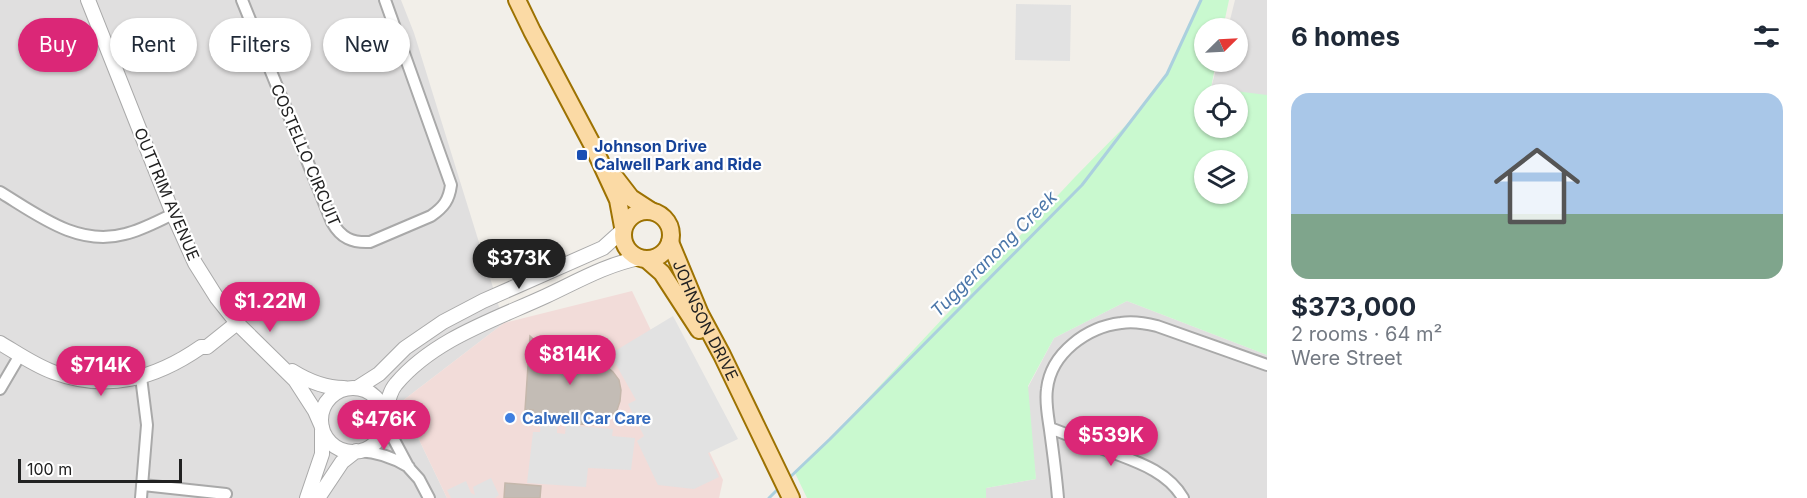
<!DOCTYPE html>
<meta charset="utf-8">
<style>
:root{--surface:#fff;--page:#f2f2f3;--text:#1f2937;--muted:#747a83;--accent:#db2777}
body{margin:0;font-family:Inter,sans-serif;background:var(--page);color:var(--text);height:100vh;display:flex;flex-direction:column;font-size:22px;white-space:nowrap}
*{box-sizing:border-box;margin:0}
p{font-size:20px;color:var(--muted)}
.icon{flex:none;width:33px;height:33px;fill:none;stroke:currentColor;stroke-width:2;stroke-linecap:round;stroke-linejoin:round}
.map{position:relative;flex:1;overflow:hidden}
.details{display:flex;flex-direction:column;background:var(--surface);width:540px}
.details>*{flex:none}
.top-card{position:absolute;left:18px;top:18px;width:570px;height:54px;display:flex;gap:12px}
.needle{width:39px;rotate:66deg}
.buttons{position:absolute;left:1194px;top:18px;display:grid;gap:12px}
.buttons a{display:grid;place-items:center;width:54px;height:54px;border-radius:50%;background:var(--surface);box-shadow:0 2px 4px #0004;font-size:30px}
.scale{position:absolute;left:18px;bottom:15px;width:164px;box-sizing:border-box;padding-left:6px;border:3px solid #222;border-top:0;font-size:16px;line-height:21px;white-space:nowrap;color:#222;-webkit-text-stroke:4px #fff;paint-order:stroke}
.price{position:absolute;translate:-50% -51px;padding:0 14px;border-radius:21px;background:var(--accent);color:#fff;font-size:20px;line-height:39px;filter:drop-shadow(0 2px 3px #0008)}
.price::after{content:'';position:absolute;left:50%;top:36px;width:18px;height:14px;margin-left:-9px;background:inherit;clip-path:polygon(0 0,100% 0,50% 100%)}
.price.active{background:#222;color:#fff}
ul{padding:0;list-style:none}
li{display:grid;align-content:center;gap:12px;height:318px;padding:0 24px}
li span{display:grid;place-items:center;height:186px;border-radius:18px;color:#555}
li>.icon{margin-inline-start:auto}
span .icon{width:108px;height:108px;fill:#fffc;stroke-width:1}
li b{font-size:26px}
h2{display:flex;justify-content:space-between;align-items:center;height:72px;padding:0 24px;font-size:26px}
.chip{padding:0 21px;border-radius:27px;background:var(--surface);box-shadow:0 2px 4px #0004;font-size:21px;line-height:54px}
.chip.active{background:var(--accent);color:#fff}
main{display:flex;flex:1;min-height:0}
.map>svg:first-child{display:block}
</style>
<main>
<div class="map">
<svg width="1267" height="498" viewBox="0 0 1267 498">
<rect width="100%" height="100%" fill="#f2efe9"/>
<path fill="#e0dfdf" d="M0 0H401L414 33 504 323 401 402 447 498H0Z
M1235 0H1267V103L1211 88 1218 62H1238V28H1228Z
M1127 301 1267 355V498H986V488L1036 479 1025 393 1054 338Z"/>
<path fill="#f2dcd9" d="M632 291 723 480 719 498H447L401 402 504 323Z"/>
<path fill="#c9f9cf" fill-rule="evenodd" d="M1201 0H1229L1223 28H1204V62H1216L1211 88 1267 95V355L1127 301 1054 338 1028 386 1036 479 986 488V498H807L795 473 830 439 1075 177 1133 118 1167 74ZM1204 94H1238V128H1204ZM1204 160H1238V194H1204Z"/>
<path fill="#e2e2e2" d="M1016 4 1071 5 1070 61 1015 60Z
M673 316 738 439 708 453 719 477 694 489 658 485 637 441 644 436 628 404 636 400 610 354Z
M541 424 557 425V433L565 434 566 425 613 429 612 436 635 438 631 470 588 468 586 487 527 483 533 432H540Z
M491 478 499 495 495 498H451L447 490 466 481 471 493 475 495 473 487Z"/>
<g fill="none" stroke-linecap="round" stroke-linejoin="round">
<path stroke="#abd0de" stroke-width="3" d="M787 480 830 439 1082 185 1167 74 1201 0
M769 498 780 487"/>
</g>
<path fill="#c3bcb5" stroke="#c4b7ab" stroke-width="1.5" d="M530 336 541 346 557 347 562 350 588 337 587 356 605 365 613 372 619 380 621 390 620 401 617 410 610 418 601 423 591 425 532 420 533 410H525Z
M505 483 541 486 540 498H504Z"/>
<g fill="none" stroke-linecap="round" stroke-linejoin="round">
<defs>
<path id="minor" d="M242 0 332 222C341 238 352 243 370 242L431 216C444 207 449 200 451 185L385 0
M0 192C38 215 78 247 125 234 142 230 158 221 173 214
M0 389 20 355
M384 421 409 468 419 479 429 498
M1050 428C1069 435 1087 443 1106 450 1134 461 1167 470 1183 498
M359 451C378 452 393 457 409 467
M143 485 226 494
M141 498 147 425 141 377
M1058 498C1056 475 1053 452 1050 430 1048 416 1045 402 1047 389 1051 353 1087 327 1121 323 1133 321 1145 323 1157 326L1267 365"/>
<path id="tertiary" d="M88 0 173 214 195 263 217 298 237 323 295 380 315 411 322 427
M0 343C17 353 34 365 53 372 107 392 155 379 201 347H207L237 323
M292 371C308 381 324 388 344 388
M357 388 379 374 405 348 443 322 483 301 603 248 623 230
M321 420a32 32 0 1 1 64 0a32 32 0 1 1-64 0Z
M384 419C387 408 388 393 396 384 434 339 494 320 546 296 576 282 607 264 640 258
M307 498 322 454V430
M318 498 342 462 356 451"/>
<g id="primary">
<path d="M517 0 532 31 593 146 618 200 623 227"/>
<path d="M614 176 631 198 651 211"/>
<circle cx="647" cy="235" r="24"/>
<path id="s1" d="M670 242 700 314 722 355 791 498"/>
<path d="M646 259 662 273 699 330"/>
</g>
</defs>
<use href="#minor" stroke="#a9a9a9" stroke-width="14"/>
<use href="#tertiary" stroke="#a9a9a9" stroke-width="16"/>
<use href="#primary" stroke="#9d7202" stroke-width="20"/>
<use href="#minor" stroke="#fff" stroke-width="10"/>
<use href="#tertiary" stroke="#fff" stroke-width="14"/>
<use href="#primary" stroke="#fbdaa5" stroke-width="16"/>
</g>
<rect fill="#1a4fb4" stroke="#fff" stroke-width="2" x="576" y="149" width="12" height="12" rx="3"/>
<circle fill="#3f7fe0" stroke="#fff" stroke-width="2" cx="510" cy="418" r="6"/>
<g text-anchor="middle" stroke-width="4.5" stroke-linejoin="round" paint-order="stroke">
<g font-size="16" font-weight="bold" fill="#164399" stroke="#fff" text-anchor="start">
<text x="594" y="152">Johnson Drive<tspan x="594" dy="18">Calwell Park and Ride</tspan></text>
</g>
<g font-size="16" fill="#222" stroke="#fff">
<text transform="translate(306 155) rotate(67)" y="6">COSTELLO CIRCUIT</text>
<text transform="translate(167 194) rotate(67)" y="6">OUTTRIM AVENUE</text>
<text dy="6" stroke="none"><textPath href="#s1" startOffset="86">JOHNSON DRIVE</textPath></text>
</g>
<g font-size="16" font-weight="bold" fill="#366cbe" stroke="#fff" text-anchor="start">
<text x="522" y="424">Calwell Car Care</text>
</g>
<g font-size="18" font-style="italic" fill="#4b76a9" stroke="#fff">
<text transform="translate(994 254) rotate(-45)" y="6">Tuggeranong Creek</text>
</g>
</g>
</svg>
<div class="buttons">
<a><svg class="needle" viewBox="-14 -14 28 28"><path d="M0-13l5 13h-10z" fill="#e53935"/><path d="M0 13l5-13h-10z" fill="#747a83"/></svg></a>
<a><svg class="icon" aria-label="locate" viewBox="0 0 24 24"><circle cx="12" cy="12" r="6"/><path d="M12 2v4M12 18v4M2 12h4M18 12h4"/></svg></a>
<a><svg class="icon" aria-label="layers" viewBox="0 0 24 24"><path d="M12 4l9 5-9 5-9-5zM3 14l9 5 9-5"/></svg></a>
</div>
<div class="scale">100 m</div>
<b class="price active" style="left:519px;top:290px">$373K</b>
<b class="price" style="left:270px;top:333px">$1.22M</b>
<b class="price" style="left:570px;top:386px">$814K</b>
<b class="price" style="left:101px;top:397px">$714K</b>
<b class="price" style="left:384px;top:451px">$476K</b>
<b class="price" style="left:1111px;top:467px">$539K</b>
<div class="top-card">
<a class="chip active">Buy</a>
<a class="chip">Rent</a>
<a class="chip">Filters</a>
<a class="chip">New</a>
</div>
</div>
<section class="details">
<h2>6 homes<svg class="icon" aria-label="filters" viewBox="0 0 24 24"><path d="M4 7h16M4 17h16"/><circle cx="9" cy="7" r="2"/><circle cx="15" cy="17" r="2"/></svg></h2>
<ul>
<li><span style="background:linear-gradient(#a9c7e8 65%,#7fa58c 0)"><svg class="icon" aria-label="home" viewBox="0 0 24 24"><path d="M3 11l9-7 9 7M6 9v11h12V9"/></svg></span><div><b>$373,000</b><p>2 rooms · 64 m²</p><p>Were Street</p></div></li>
</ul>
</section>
</main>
